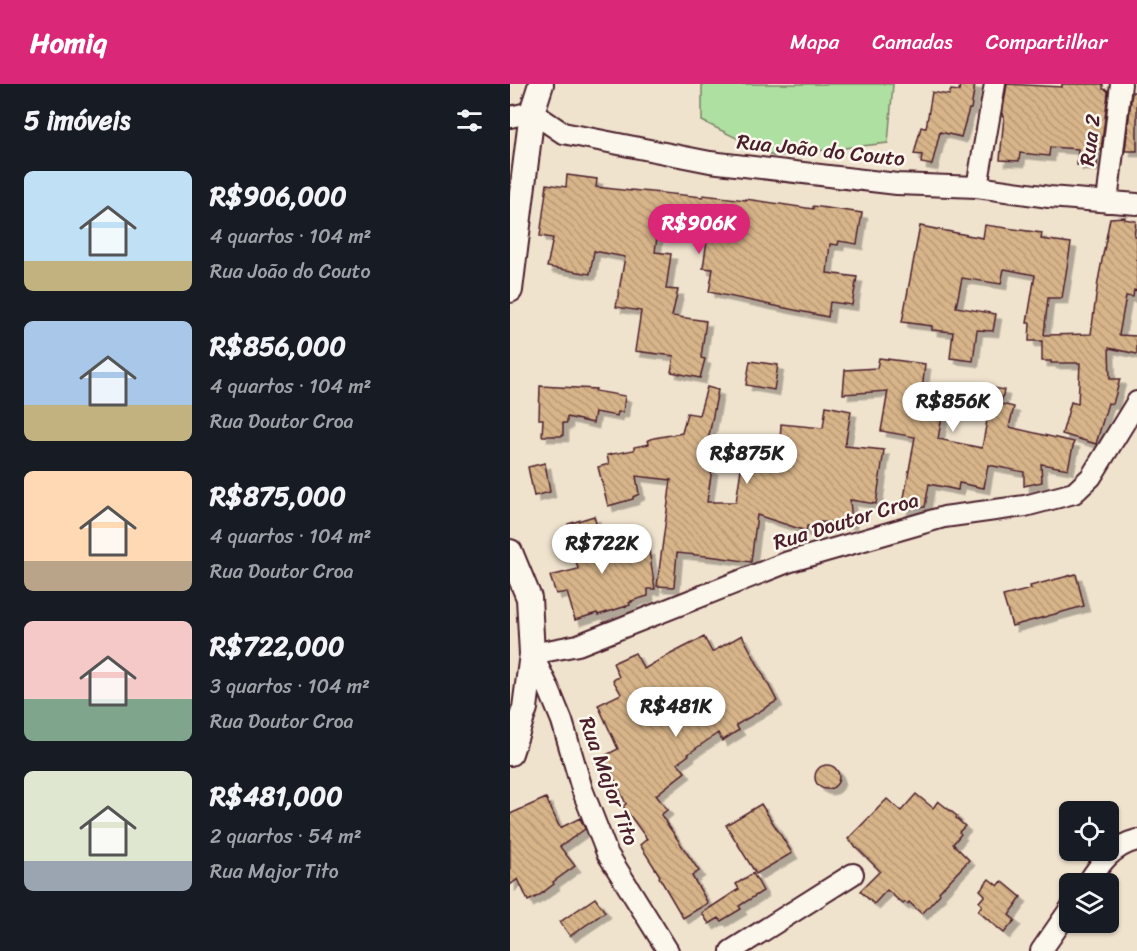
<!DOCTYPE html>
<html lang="pt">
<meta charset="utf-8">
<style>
:root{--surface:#171b24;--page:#20242c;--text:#f1f3f6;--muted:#9ea1a6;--accent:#db2777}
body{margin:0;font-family:Sriracha,sans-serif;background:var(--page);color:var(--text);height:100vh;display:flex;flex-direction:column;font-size:22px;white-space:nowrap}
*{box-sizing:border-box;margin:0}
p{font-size:20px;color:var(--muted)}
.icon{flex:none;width:33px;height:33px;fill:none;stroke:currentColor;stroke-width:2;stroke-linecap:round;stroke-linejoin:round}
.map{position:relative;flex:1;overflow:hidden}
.side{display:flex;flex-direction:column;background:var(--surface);width:510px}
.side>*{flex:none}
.fabs{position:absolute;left:549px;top:717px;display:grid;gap:12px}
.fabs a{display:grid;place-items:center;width:60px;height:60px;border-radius:9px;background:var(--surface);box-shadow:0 2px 4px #0004;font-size:30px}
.price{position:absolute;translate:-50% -51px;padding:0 14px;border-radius:21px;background:#fff;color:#222;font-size:20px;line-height:39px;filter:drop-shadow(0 2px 3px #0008)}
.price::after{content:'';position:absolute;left:50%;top:36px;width:18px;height:14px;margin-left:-9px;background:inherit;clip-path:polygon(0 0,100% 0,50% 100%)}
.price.active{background:var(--accent);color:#fff}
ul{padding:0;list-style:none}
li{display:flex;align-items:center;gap:18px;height:150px;padding:0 24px}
li span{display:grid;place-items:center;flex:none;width:168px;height:120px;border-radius:9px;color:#555}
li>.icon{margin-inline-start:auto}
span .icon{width:72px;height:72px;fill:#fffc;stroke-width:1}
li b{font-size:26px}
h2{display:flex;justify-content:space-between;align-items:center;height:72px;padding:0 24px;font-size:26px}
header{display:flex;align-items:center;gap:36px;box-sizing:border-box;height:84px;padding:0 30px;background:var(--accent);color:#fff}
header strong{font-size:28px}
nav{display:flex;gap:33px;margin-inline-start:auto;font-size:21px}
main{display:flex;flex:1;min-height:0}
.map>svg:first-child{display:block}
</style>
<header>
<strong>Homiq</strong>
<nav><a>Mapa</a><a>Camadas</a><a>Compartilhar</a></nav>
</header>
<main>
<section class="side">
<h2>5 imóveis<svg class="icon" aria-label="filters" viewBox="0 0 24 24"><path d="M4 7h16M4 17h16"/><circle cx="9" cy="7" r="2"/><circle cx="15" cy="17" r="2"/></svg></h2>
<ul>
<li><span style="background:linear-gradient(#bfe0f5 75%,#c2b280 0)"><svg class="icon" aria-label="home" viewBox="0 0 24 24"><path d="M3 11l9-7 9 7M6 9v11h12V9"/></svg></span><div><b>R$906,000</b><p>4 quartos · 104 m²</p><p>Rua João do Couto</p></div></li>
<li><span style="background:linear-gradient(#a9c7e8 70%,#c2b280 0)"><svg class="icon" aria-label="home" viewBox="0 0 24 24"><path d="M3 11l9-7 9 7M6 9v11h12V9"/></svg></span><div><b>R$856,000</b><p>4 quartos · 104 m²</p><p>Rua Doutor Croa</p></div></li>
<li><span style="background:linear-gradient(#ffd9b3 75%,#b9a48a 0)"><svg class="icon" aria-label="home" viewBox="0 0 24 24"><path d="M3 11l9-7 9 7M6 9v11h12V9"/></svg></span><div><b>R$875,000</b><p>4 quartos · 104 m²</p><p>Rua Doutor Croa</p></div></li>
<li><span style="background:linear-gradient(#f6c9c9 65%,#7fa58c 0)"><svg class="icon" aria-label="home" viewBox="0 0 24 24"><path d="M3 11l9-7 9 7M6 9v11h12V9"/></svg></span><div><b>R$722,000</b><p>3 quartos · 104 m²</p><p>Rua Doutor Croa</p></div></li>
<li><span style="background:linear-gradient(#dfe7d0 75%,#9aa5b1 0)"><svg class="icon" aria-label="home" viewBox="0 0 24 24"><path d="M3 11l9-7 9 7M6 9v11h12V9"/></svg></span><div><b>R$481,000</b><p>2 quartos · 54 m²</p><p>Rua Major Tito</p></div></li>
</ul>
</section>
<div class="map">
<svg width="627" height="867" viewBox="0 0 627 867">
<defs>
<pattern id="building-back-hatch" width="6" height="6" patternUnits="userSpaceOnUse" patternTransform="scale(1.5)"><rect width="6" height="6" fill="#d7b489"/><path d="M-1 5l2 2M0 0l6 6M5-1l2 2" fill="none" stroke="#ba9a76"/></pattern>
<filter id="shadow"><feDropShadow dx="5.5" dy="5.5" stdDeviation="0" flood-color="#0004"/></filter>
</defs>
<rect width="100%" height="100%" fill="#f0e3ce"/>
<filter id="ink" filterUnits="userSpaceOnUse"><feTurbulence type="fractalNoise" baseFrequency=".0167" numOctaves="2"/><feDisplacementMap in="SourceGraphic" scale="12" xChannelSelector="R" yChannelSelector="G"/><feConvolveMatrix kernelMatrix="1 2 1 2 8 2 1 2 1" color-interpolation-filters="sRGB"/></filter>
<g filter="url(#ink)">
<path fill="#ade0a1" stroke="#7c8066" stroke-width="1.5" d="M192 0H383L378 59 263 72 192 37Z"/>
<path fill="url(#building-back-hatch)" stroke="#4a1f2b" stroke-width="1.5" filter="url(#shadow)" d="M450 0H465L461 25H459L451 53 430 48 422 81 411 79 412 71 404 70 411 43 416 44 422 8 439 11 441 6 449 7Z
M497 0 552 3V0H593V5L597 6 598 9 591 66H588L587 82 567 81 568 65 540 63 539 72 510 69 509 77 490 76 494 32H492Z
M622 8H627V67H615Z
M57 91 87 95 86 103 121 107V106L193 113V111L236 116V115L303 125V122L352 129 347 160 329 157 328 161 320 160 317 189 347 193 342 221 320 218 318 233 199 208 203 185 193 184 198 149 189 148 190 138 180 137V133L150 131 145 168 161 170 156 205 168 206 162 232 196 237 191 274 195 275 190 294 161 288 164 272 125 267 131 227 106 223 115 173 84 167 80 190 37 183 43 154 30 152 37 100 56 103Z
M615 133 614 135 626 137 624 152H627V207L624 206 623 213 616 212 609 251 627 252V270L599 264 600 295H610L603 320 598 319 586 360 552 350 561 318 568 320 570 279H541V277H532V257H519L520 239H517L525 191 494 185 491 200 452 194 446 223 486 230 483 247 467 246 463 277 440 274 443 248 422 246V242L392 238 410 142 473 154 475 141 532 149 531 155 561 159 552 214H538L534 251 581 250 588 197 600 134Z
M369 274 415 280 412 307 437 304 428 355 472 364 478 331 464 328 469 301 494 306 491 320 504 323 499 343 564 358 558 385 531 380 532 398 514 402V388L478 381 474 404 449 399 448 406 419 400 415 423 392 425 405 353 371 347 378 307 333 310 335 286 367 284Z
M240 277 268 281 264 306 236 301Z
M30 302 86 305 85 307 115 312 113 328H108L107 332 85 328 83 339 57 333V339H53V352H32L33 335H29Z
M197 303 208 306 193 382 202 385 197 418H226L233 372 261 376V375L269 376 271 340 313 344 316 322 341 327 335 362 374 366 366 420 340 416 342 439 307 438 306 443 297 442 296 447 247 431 241 478 206 473 167 469 164 503 147 502 161 396 126 392 129 410 123 413V415L98 422 88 383 99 380 97 371 124 366V363L139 360 138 356 144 354 172 349 177 329 189 331Z
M35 379 40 408 24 412 18 383Z
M84 432 97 477 139 466 145 505H138V512L121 517 122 518 119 519 120 521 88 531 87 529 65 536 57 508 46 510 40 492 68 485 60 454H62L58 440Z
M566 490 574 522 502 542 493 512 521 505 520 502Z
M232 551 267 617 226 641 229 646 212 657 208 649 178 670 179 671 168 679 175 688 146 711 157 726 151 731 189 787 182 792 198 819 173 834 149 793 150 792 130 761 137 755 113 722 116 720 94 672 108 665 88 621 111 610 103 596 109 593 103 579 125 569 134 585 153 574 194 553 202 568Z
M305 693a12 12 0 1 1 24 0a12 12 0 1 1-24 0Z
M406 710 423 724 428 717 447 732 446 734 455 742 449 748 451 750 443 760 459 776 429 808 430 810 412 830 399 818 398 820 395 818 393 820 377 806 364 820 350 807 370 787 338 755 377 715 391 727Z
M36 714 50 744 70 734 75 745 50 763 65 782 43 798 44 800 28 812 18 817 8 795 0 801V730Z
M251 720 282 769 246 790 216 741Z
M243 789 253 807 229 822 231 825 211 837 209 834 199 840 192 829 229 805 226 800Z
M479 795 488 802 492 797 511 813 506 820H507L499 831 505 836 494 849 468 827 472 821 469 818 475 811 470 806Z
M85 814 95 828 60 852 50 838Z"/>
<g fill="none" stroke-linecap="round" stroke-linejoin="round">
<defs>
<path id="minor" d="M0 33 22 28 53 49 200 78 387 100 467 103 539 113 627 120
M467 103 485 0
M597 118 611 0
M577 800C590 780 602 762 627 756
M158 867 97 769 72 705 52 637 38 603 22 570 68 561 278 478 434 433 515 422 564 409 581 393 627 318
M221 867 343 790
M531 867 560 825"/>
<path id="major" d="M0 206 22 28 31 0
M0 468 19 514 22 570 15 624 0 669"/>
</defs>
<use href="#minor" stroke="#4a1f2b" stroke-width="24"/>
<use href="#major" stroke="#4a1f2b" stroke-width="28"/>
<use href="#minor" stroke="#fbf7ec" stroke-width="20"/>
<use href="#major" stroke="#fbf7ec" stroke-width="24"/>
</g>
</g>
<g text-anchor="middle" stroke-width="5" stroke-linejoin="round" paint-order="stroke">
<g font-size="21" fill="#4a1f2b" stroke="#fbf7ec">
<text transform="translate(580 56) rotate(-83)" y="7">Rua 2</text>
<text transform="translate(311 66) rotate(6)" y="7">Rua João do Couto</text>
<text transform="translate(336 437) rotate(-17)" y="7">Rua Doutor Croa</text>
<text transform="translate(99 697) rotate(70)" y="7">Rua Major Tito</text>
</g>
</g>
</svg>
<div class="fabs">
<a><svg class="icon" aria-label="locate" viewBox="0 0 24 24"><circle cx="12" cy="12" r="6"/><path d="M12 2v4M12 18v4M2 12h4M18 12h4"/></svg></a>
<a><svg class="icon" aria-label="layers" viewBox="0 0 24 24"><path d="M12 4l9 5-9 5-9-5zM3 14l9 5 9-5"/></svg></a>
</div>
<b class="price active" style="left:189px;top:171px">R$906K</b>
<b class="price" style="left:443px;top:349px">R$856K</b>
<b class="price" style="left:237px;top:401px">R$875K</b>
<b class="price" style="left:92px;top:491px">R$722K</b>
<b class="price" style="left:166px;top:654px">R$481K</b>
</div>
</main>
